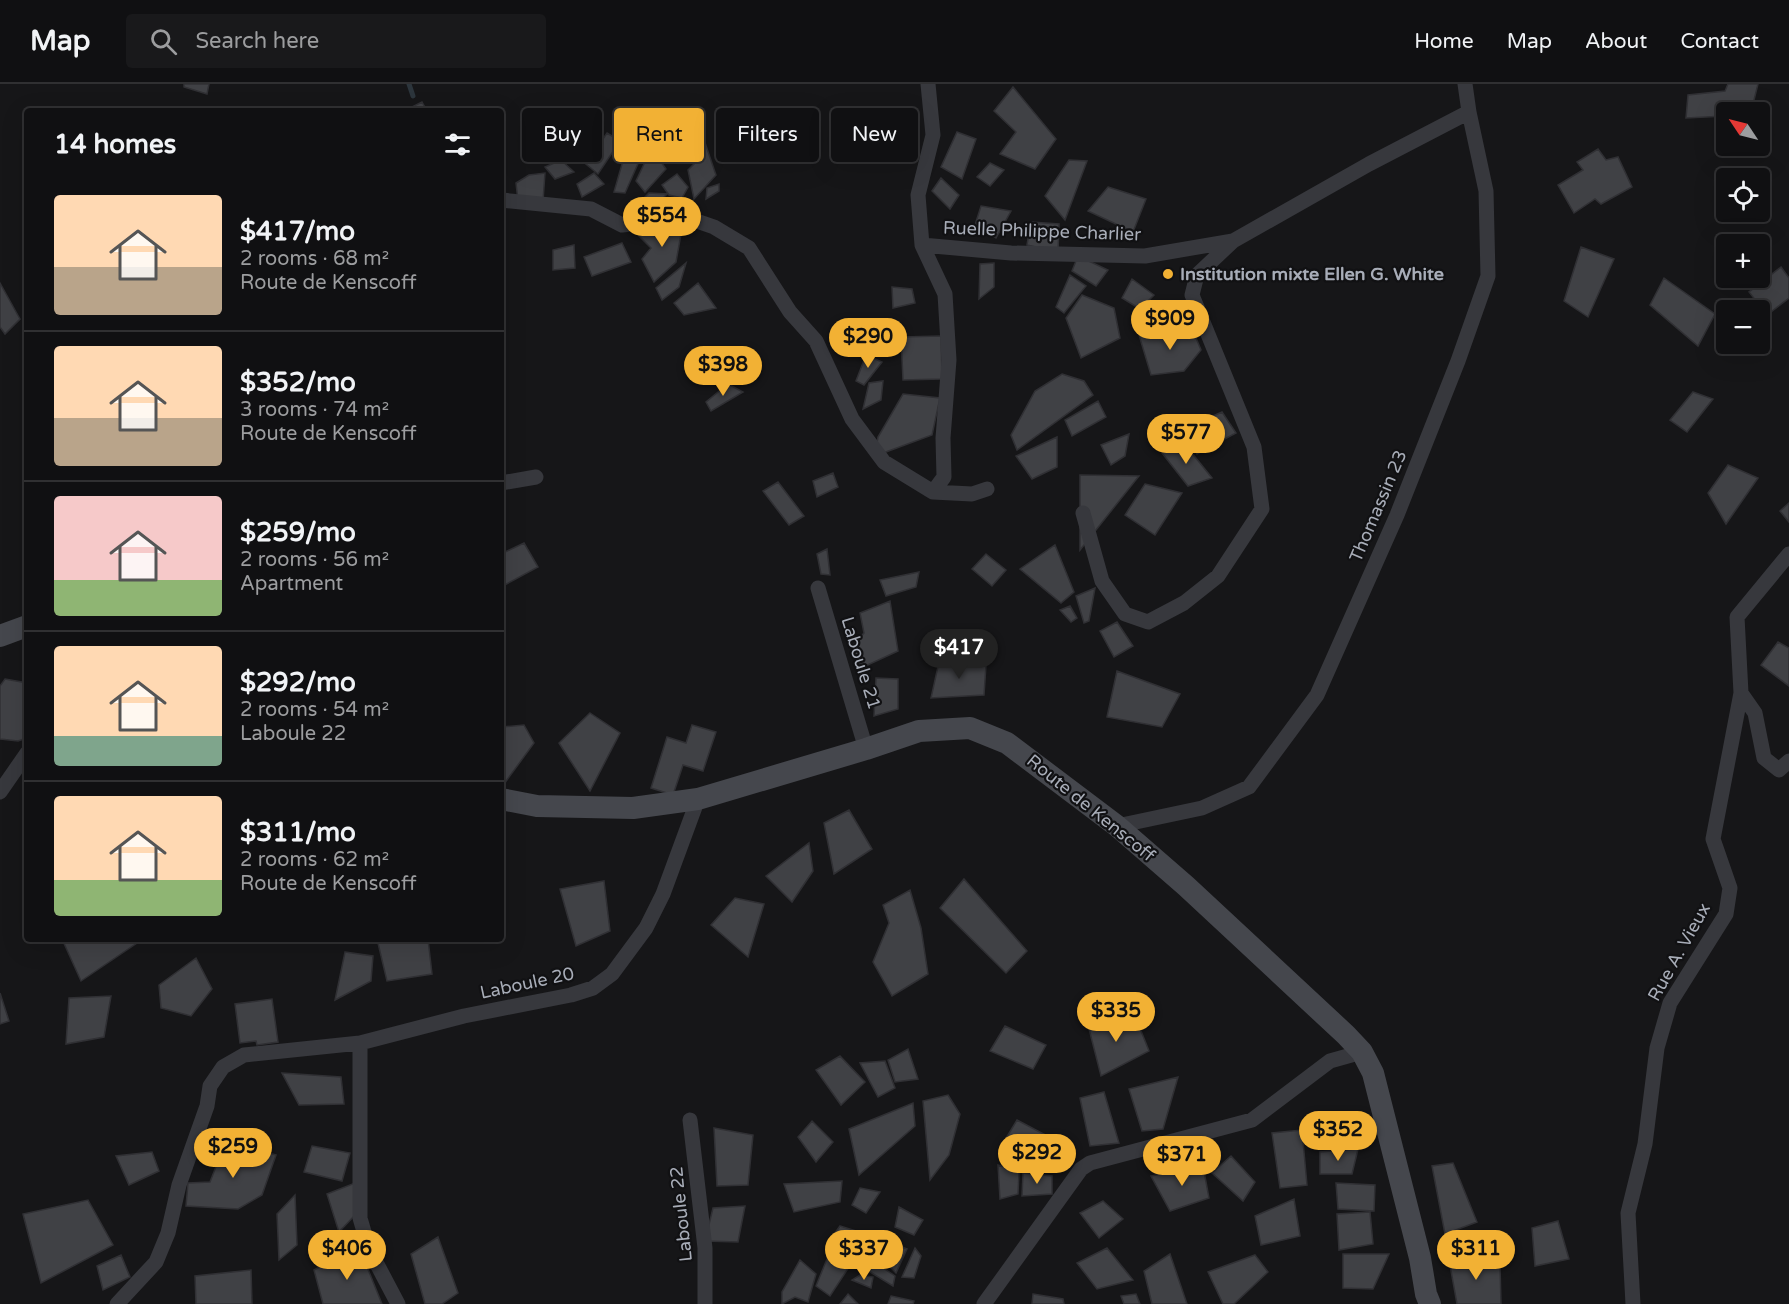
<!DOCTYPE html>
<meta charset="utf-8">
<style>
:root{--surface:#101012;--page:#19191b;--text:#f1f3f6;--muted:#9c9d9f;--line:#303032;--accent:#f2b134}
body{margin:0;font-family:"Varela Round",sans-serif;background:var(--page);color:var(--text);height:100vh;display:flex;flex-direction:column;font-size:22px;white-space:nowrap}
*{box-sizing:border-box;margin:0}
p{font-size:20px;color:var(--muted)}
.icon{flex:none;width:33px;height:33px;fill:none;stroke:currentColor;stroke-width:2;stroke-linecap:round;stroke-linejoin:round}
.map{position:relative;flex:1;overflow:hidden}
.sheet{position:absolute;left:24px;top:24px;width:480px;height:834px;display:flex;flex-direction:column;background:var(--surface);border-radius:6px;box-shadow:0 6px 24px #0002,0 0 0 2px var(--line)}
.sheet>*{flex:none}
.hud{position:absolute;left:522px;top:24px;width:570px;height:54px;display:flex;gap:12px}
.needle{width:39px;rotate:305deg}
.controls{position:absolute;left:1716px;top:18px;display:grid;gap:12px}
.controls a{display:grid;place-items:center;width:54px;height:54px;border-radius:6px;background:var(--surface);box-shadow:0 6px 24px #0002,0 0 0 2px var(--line);font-size:30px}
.price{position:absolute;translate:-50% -51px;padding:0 14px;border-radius:21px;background:var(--accent);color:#111;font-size:20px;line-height:39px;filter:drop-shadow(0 2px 3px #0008)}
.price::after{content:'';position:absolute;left:50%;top:36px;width:18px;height:14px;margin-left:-9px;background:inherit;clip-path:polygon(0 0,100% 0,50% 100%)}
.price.selected{background:#222;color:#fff}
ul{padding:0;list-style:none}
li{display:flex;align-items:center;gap:18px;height:150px;padding:0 30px}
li+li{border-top:2px solid var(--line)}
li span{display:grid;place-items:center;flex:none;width:168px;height:120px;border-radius:6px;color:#555}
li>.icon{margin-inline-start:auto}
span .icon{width:72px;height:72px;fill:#fffc;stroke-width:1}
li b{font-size:26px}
h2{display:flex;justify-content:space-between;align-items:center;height:72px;padding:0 30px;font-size:26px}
.tag{padding:0 21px;border-radius:6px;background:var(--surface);box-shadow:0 6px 24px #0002,0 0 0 2px var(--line);font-size:21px;line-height:54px}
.tag.selected{background:var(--accent);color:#111}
header{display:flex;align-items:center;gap:36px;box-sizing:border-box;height:84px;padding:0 30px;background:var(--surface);border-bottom:2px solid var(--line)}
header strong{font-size:28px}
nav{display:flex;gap:33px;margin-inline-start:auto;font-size:21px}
.search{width:420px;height:54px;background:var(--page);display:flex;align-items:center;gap:15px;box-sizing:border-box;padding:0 21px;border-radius:6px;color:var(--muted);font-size:22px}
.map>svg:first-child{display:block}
</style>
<header>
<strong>Map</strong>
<div class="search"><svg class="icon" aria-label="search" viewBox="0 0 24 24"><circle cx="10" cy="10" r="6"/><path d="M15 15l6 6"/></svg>Search here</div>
<nav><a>Home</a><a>Map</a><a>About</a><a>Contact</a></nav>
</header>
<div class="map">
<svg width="1789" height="1220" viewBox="0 0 1789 1220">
<rect width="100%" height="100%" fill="#161618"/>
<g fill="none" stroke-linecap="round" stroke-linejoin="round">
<path stroke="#2c353c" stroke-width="5" d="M409 0 413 12"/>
</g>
<path fill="#404145" stroke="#303034" stroke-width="1.5" d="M184 0H209L207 10 184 3Z
M1728 0H1758L1751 28H1726V32L1686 34 1688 11 1725 7Z
M1013 3 1056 55 1035 85 1000 70 1016 48 994 27Z
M422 18 427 27H408V25Z
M650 33 661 42 645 54 636 47Z
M698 38 716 91 694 115 688 86 699 75 683 44Z
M957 48 976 55 962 95 941 83Z
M607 49 620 57 598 90 586 80Z
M647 58 666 85 645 108 636 97 644 80 639 63Z
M1598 65 1606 76 1618 73 1632 103 1601 120 1595 115 1574 129 1558 101 1583 86 1577 78Z
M624 73 640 75 625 109 614 108Z
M561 76 574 88 555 95 545 83Z
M1069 76 1087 77 1065 136 1045 112Z
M990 79 1004 86 990 102 977 93Z
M545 89 543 117H518L516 99 529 91Z
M594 89 604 100 582 113 577 100Z
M677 90 688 103 682 114 669 111 662 101Z
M941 94 959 111 950 125 932 107Z
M719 100V107L706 115 707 104Z
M1108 103 1146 115 1133 148 1088 127Z
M649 109 667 110 647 131 638 120Z
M981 122 1011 127 996 154 975 141Z
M1031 138 1059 140 1058 168 1027 161Z
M683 139 676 178 654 198 642 175 651 164 639 152 647 144Z
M622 159 631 178 592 192 584 173Z
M574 161 575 184 553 186V166Z
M1581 163 1614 175 1588 233 1564 217Z
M1078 172 1108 186 1096 202 1072 187Z
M686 179 679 203 662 216 656 204Z
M994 179V203L979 215 980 180Z
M1781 183 1789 194V214L1767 231 1749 208Z
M1070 191 1086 202 1064 229 1056 223Z
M1664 194 1715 230 1698 262 1650 221Z
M1132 195 1154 211 1140 225 1122 214Z
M0 199 20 235 5 250 0 243Z
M698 199 716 224 684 231 674 219Z
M892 203 912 205 915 219 893 224Z
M1082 211 1114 224 1120 254 1081 274 1066 234Z
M1186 218 1185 241 1150 239 1152 224Z
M859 243 868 259 856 271 847 263Z
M1193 247 1201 266 1184 287 1151 291 1139 251Z
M941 252 942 295 903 296 901 253Z
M866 271 882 278 864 301 856 297Z
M1062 290 1084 297 1093 311 1017 366 1011 351 1035 307Z
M883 297 881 316 863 325 869 299Z
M728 300 743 308 711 327 706 318Z
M1693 308 1713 315 1687 348 1670 336Z
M903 310 940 314 932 351 875 372 878 353Z
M1098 317 1106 333 1072 352 1065 336Z
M1222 328 1236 349 1197 370 1186 344Z
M1129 350 1125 372 1111 381 1101 361Z
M1057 353V383L1032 395 1016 372Z
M1183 358 1212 394 1188 402 1162 369Z
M1728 381 1758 394 1726 440 1708 409Z
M833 389 838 403 817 413 813 397Z
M1080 391 1139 392 1080 466Z
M778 398 804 432 789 441 763 407Z
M1145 400 1182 409 1155 451 1125 431Z
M1789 419V438L1780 427Z
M524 459 538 483 501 503V470Z
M1055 461 1074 508 1061 519 1020 485Z
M827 465 830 491 821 490 817 470Z
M986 470 1006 486 992 502 972 485Z
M919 488 916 503 886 512 880 496Z
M1095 504 1089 537 1084 539 1076 512Z
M890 517 898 567 859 585 853 561 864 549 860 529Z
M1070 522 1077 534 1071 538 1060 526Z
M1117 538 1133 562 1114 573 1100 547Z
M1778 558 1789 564V602L1761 581Z
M939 578 986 581 984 611 931 614Z
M1117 587 1180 610 1162 643 1107 633Z
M876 594 898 595V625L874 632Z
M5 595 27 599V654L18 657 0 655V602Z
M590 629 620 649 590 707 559 659Z
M524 641 534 659 504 700 501 699V643Z
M692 641 716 648 703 687 683 681 673 711 651 704 667 653 686 659Z
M849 726 872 765 834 790 824 739Z
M809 759 813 787 792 818 766 792Z
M964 795 1027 867 1006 889 940 824Z
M604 797 610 847 576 862 560 805Z
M910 806 921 844 928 890 892 912 873 878 889 839 883 821Z
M735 814 764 820 748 873 711 841Z
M62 855H143L81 897Z
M377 855H428L432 890 387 897Z
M345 868 373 872 371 897 335 916Z
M196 874 212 905 191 932 161 924 159 901Z
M0 909 9 937 0 940Z
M111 912 104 953 66 960 69 914Z
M272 915 278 958 257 961 256 957 240 959 235 920Z
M1087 937H1137L1149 967 1101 992Z
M1005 942 1046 961 1033 985 990 967Z
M908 965 918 995 895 998 888 976Z
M840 972 865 998 841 1021 816 986Z
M885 977 895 1004 878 1013 860 979Z
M282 989 341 993 344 1020 299 1021Z
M1178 993 1163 1045 1142 1047 1129 1005Z
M1104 1008 1119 1059 1090 1062 1080 1014Z
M948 1011 960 1030 949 1071 930 1096 923 1017Z
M913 1019 915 1042 859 1091 849 1045Z
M1017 1036 1057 1057 1050 1077 1005 1056Z
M812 1037 833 1058 816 1078 798 1053Z
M714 1044 753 1051 748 1101 717 1102Z
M1302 1046 1307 1101 1280 1104 1272 1049Z
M226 1057 276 1071 262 1111 238 1125 186 1122 188 1099 210 1098Z
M312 1062 350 1069 342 1097 304 1088Z
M1358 1065 1352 1090H1320V1068Z
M152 1068 159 1087 129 1101 116 1072Z
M1231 1072 1255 1098 1243 1117 1212 1089Z
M1453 1079 1477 1138 1445 1150 1432 1082Z
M998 1081 1019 1088 1018 1110 1000 1115Z
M1203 1082 1209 1114 1170 1127 1151 1092Z
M1023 1089 1052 1092V1110L1022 1112Z
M842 1097 840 1118 794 1128 784 1100Z
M355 1099V1131L339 1148 327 1110Z
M1336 1099 1375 1101 1374 1127 1338 1125Z
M860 1104 880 1108 866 1129 852 1121Z
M295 1111 297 1161 279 1176 277 1130Z
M1294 1115 1300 1152 1261 1161 1255 1132Z
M88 1116 113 1161 41 1199 23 1130Z
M1103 1117 1123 1135 1099 1154 1080 1129Z
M745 1122 738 1158 705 1157 713 1124Z
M899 1123 923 1136 914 1151 895 1143Z
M1370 1128 1373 1160 1339 1166 1337 1130Z
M1558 1137 1569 1175 1535 1182 1532 1144Z
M840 1142 869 1151 861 1174 832 1153Z
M874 1152 907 1165 896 1189 876 1168Z
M438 1153 458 1209 442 1220H425L411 1170Z
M359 1163 382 1220H323L314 1186Z
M915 1164 921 1172 914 1194 902 1193Z
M1107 1164 1133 1196 1097 1205 1077 1179Z
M829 1170 849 1183 830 1212 816 1202Z
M1170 1170 1187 1220H1152L1144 1187Z
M1343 1170H1389L1373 1205 1343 1204Z
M1448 1170 1500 1181 1501 1220H1457Z
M121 1171 130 1193 103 1206 97 1182Z
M1255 1171 1268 1188 1234 1220H1223L1208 1188Z
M867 1173 895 1192 893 1202 862 1183Z
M800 1176 816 1190 808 1218 795 1213 782 1220V1208Z
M251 1186 252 1220H196L195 1192Z
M860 1191 873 1193 871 1204 852 1196Z
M848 1210 858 1220H840Z
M1033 1210 1063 1215 1064 1220H1032Z
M1136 1210 1140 1220H1124L1121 1212Z
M891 1212 914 1217 913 1220H888Z"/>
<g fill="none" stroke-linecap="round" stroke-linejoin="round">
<path stroke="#37383d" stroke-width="15" d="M928 0 933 51 918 111 922 161 1011 169 1145 172 1233 157 1369 80 1469 28
M501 116 591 125 622 141 688 134 714 143 749 164 790 228 816 257 852 335 884 378 933 408 972 410 987 405
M922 161 945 210 949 276 943 354 944 393 933 408
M501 399 536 393
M1083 429 1102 497 1125 530 1148 538 1184 519 1218 492 1262 425 1254 363 1192 211 1197 191 1233 157
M818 504 866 665
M1741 609 1737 533 1789 470
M0 708 27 669
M1117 742 1202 724 1249 703 1317 611 1397 431 1458 277 1488 192 1486 107 1469 28 1465 0
M360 959V1134L369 1165 398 1220
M690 1036 705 1164V1220
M117 1220 156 1178 168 1149 179 1101 207 1022 210 1002 223 983 244 971 360 959 464 932 571 911 593 904 612 890 646 844 663 810 698 715
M984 1220 1081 1085 1090 1079 1252 1036 1330 977 1362 968
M1633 1220 1628 1129 1645 1060 1657 964 1670 919 1726 830 1730 804 1713 755 1741 609 1755 629 1764 674 1779 686 1789 677"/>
<path stroke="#45474d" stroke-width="22" d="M0 552 27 542
M501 715 537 722 633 724 698 715 866 665 919 647 970 644 1007 659 1117 742 1186 802 1346 951 1362 968 1373 989 1420 1174 1426 1210 1430 1220"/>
</g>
<circle fill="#f2b134" stroke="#111113" stroke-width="2" cx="1168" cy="190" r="6"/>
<g text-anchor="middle" stroke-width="4.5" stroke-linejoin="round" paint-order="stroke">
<g font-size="18" fill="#a8adb8" stroke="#111113">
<text transform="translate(1042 147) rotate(2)" y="6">Ruelle Philippe Charlier</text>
<text transform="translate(1378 422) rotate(-67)" y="6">Thomassin 23</text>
<text transform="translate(861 579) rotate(73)" y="6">Laboule 21</text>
<text transform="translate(1091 724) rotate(39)" y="6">Route de Kenscoff</text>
<text transform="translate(1679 868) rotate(-61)" y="6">Rue A. Vieux</text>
<text transform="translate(527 899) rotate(-12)" y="6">Laboule 20</text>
<text transform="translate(681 1130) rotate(-96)" y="6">Laboule 22</text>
</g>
<g font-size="18" font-weight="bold" fill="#a8adb8" stroke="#111113" text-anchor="start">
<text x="1180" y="196">Institution mixte Ellen G. White</text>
</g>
</g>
</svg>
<div class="controls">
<a><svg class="needle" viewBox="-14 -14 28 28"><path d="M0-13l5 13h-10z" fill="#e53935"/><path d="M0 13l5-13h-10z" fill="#9c9d9f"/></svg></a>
<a><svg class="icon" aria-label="locate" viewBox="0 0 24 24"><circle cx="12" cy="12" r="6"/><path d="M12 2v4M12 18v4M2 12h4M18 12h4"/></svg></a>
<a>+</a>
<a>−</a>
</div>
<b class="price" style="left:662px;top:164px">$554</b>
<b class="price" style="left:1170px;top:267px">$909</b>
<b class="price" style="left:868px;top:285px">$290</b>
<b class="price" style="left:723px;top:313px">$398</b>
<b class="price" style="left:1186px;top:381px">$577</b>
<b class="price selected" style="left:959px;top:596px">$417</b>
<b class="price" style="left:1116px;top:959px">$335</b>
<b class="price" style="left:1338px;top:1078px">$352</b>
<b class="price" style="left:233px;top:1095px">$259</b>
<b class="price" style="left:1037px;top:1101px">$292</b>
<b class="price" style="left:1182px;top:1103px">$371</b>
<b class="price" style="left:347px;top:1197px">$406</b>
<b class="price" style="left:864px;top:1197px">$337</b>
<b class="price" style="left:1476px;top:1197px">$311</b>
<div class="hud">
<a class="tag">Buy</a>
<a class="tag selected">Rent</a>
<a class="tag">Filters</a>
<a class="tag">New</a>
</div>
<section class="sheet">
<h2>14 homes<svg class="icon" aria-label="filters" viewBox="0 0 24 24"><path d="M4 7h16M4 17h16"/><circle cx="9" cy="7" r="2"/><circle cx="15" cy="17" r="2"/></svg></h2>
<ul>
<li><span style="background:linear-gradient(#ffd9b3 60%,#b9a48a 0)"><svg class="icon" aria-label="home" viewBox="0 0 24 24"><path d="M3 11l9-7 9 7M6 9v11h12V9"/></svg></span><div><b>$417/mo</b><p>2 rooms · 68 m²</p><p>Route de Kenscoff</p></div></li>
<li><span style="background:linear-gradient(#ffd9b3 60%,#b9a48a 0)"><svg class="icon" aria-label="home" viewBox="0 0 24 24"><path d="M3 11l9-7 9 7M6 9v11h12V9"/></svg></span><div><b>$352/mo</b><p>3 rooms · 74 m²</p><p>Route de Kenscoff</p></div></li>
<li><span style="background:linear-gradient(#f6c9c9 70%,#8fb573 0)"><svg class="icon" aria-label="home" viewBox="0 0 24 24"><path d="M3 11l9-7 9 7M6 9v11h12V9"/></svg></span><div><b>$259/mo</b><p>2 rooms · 56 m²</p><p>Apartment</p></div></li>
<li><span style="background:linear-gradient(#ffd9b3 75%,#7fa58c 0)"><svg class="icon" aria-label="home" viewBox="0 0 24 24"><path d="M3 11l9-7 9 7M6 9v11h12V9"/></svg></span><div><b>$292/mo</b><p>2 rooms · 54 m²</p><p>Laboule 22</p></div></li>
<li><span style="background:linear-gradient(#ffd9b3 70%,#8fb573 0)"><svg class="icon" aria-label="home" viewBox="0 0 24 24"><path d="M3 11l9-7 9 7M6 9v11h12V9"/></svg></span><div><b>$311/mo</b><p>2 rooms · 62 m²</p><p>Route de Kenscoff</p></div></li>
</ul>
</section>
</div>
